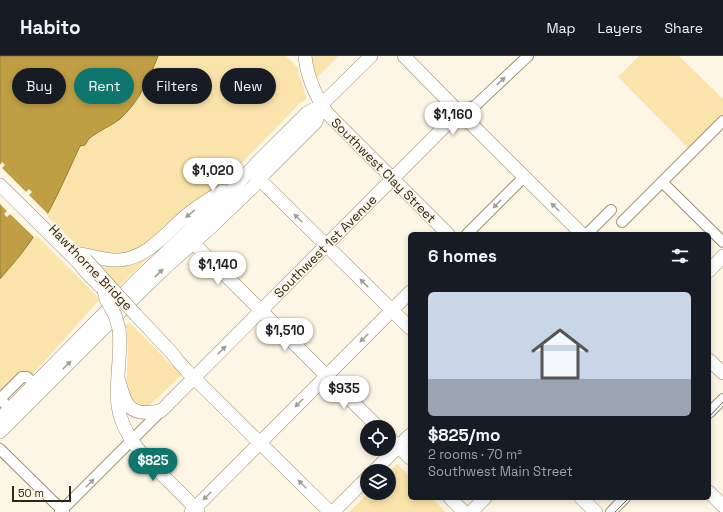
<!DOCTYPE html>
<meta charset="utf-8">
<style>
:root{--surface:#171b24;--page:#20242c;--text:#f1f3f6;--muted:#9ea1a6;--line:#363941;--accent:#0f766e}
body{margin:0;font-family:"Space Grotesk",sans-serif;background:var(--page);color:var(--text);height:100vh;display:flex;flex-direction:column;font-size:15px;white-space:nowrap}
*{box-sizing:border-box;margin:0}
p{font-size:13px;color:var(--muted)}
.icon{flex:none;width:22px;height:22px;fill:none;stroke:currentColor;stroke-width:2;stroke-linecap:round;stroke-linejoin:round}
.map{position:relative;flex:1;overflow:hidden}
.sheet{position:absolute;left:408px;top:176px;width:303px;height:268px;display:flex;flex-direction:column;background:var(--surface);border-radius:6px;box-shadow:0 2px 6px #0003}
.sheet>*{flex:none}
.top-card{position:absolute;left:12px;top:12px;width:336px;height:36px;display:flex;gap:8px}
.fabs{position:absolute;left:360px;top:364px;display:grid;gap:8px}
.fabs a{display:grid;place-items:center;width:36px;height:36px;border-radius:50%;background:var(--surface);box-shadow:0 2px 6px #0003;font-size:20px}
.scale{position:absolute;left:12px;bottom:10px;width:59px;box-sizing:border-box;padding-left:4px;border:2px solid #2b271b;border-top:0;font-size:11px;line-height:14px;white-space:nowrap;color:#2b271b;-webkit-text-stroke:3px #fef6e4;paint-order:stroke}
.price{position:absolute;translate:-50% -34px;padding:0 9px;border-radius:14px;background:#fff;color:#222;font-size:13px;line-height:26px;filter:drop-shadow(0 1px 2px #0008)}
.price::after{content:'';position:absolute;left:50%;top:24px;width:12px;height:9px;margin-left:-6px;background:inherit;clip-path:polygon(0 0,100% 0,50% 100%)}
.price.current{background:var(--accent);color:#fff}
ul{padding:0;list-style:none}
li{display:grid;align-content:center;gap:8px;height:212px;padding:0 20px}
li span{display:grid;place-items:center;height:124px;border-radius:6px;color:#555}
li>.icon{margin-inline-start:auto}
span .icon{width:72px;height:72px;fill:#fffc;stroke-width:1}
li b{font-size:17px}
h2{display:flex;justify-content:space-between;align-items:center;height:48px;padding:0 20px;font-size:17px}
.tag{padding:0 14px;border-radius:18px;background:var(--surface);box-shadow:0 2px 6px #0003;font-size:14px;line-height:36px}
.tag.current{background:var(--accent);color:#fff}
header{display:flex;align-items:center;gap:24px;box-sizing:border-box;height:56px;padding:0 20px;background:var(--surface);border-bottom:1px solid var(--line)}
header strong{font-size:19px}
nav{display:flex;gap:22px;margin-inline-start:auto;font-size:14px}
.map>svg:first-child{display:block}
</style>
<header>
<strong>Habito</strong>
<nav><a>Map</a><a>Layers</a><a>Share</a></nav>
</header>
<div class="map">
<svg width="723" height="456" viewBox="0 0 723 456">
<rect width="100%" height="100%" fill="#fef6e4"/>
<path fill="#fae4ab" d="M158 0H286L298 12 299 19 307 43 300 47 236 113 184 162 158 192 119 230 47 160 63 127 80 90 85 89C92 75 107 72 119 63 139 47 149 23 158 0Z
M311 0H338L316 23 312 11Z
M639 0H679L723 43V71L695 99 618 21Z
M35 178 100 243 42 308 0 351V224Z
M129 266 181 319 148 351 135 350 126 336 128 291 126 269Z
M397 408 410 420V442H432L446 456H349L368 437H389V416Z"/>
<path fill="#c09f44" stroke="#937b38" d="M0 0H158C149 23 139 46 120 63 111 70 100 74 91 81L88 84 85 89 80 90C65 122 52 154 32 183 23 197 11 210 0 223Z"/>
<path fill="#fef6e4" d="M2 106 5 109 2 112 26 136 29 133 32 136 29 139 49 159 35 182 10 158 7 161 4 158 7 155 0 148V109Z"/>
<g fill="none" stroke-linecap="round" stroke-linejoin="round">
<defs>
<path id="minor" d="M459 56 476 49 528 0
M662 126 723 186
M622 166 723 65
M467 178 524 121
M587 178 611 154
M10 353 3 346 2 343 3 340 22 321H27L35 329
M709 357 723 343
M0 393 64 456
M60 456 161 355
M611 456 625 442"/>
<path id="major" d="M305 0C307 21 315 39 327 57L448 178
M404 0 452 49 582 178
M253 117 410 272
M0 129 80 208 86 216 104 234
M193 187 378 371
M80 198C93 200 107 205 120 204 151 201 169 172 192 155 202 147 213 141 223 135
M709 215 723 200
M136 259 171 296 178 305 187 315 330 456
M119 273C122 299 115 324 118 350 124 394 172 423 198 456
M709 304 723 317
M118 322C126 350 128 361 161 355L459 56
M0 363 139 222 230 136 257 107 307 57 321 49 371 0
M0 376 138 238 168 209 208 174 254 130 266 116 316 66 321 49
M389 382 410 402
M374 415 410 379
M709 436 723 450
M450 442 464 456
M581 442 596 456
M191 456 410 236
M333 456 367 422
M471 456 485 442"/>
</defs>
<use href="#minor" stroke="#9a8f73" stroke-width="12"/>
<use href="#major" stroke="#9a8f73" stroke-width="14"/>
<use href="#minor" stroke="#fff" stroke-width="10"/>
<use href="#major" stroke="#fff" stroke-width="13"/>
<path stroke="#6c6759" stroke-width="1" d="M709 361 723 346
M615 456 629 442"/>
<defs>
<path id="major-bridge" d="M86 204 136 259
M104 234 106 243 115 259 119 273"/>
</defs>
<use href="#major-bridge" stroke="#9a8f73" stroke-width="14" stroke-linecap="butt"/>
<use href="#major-bridge" stroke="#fff" stroke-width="13"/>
</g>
<defs><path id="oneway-solid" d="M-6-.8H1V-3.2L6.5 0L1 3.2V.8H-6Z"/></defs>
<g fill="#a09e98">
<use href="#oneway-solid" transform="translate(501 25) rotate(-43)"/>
<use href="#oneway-solid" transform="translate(497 148) rotate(135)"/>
<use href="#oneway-solid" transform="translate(555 151) rotate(-135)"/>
<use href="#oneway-solid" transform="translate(190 158) rotate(141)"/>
<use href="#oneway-solid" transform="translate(298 162) rotate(-135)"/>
<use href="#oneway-solid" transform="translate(159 217) rotate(-44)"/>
<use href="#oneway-solid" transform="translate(364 227) rotate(-135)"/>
<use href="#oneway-solid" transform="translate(364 282) rotate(135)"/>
<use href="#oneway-solid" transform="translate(222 294) rotate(-45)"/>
<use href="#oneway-solid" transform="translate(67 309) rotate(-45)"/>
<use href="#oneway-solid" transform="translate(299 347) rotate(135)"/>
<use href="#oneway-solid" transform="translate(90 427) rotate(-45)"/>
<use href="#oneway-solid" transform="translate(302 428) rotate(-135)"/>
<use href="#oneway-solid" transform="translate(207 440) rotate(135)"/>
</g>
<g text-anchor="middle" stroke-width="3" stroke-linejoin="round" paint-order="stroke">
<g font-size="13" fill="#2b271b" stroke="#fef6e4">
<text transform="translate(384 114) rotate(45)" y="5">Southwest Clay Street</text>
<text transform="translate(325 190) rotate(-45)" y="5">Southwest 1st Avenue</text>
<text transform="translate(91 211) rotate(46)" y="5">Hawthorne Bridge</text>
</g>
</g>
</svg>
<div class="fabs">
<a><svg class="icon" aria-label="locate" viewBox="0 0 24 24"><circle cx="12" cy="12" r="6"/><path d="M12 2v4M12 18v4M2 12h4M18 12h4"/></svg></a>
<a><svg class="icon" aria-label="layers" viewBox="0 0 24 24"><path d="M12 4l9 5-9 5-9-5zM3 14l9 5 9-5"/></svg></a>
</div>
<div class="scale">50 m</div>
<b class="price" style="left:453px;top:80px">$1,160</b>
<b class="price" style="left:213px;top:136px">$1,020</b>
<b class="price" style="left:218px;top:230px">$1,140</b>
<b class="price" style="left:285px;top:296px">$1,510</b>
<b class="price" style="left:344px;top:354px">$935</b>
<b class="price current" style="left:153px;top:426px">$825</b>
<div class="top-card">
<a class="tag">Buy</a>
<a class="tag current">Rent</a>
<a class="tag">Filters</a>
<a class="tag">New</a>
</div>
<section class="sheet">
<h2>6 homes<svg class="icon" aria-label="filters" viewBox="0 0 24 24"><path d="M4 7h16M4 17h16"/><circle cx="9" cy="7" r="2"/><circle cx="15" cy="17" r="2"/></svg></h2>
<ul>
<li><span style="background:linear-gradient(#c9d6e8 70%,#9aa5b1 0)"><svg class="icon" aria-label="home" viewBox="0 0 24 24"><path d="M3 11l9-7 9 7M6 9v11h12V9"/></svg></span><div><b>$825/mo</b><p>2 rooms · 70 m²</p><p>Southwest Main Street</p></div></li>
</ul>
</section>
</div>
